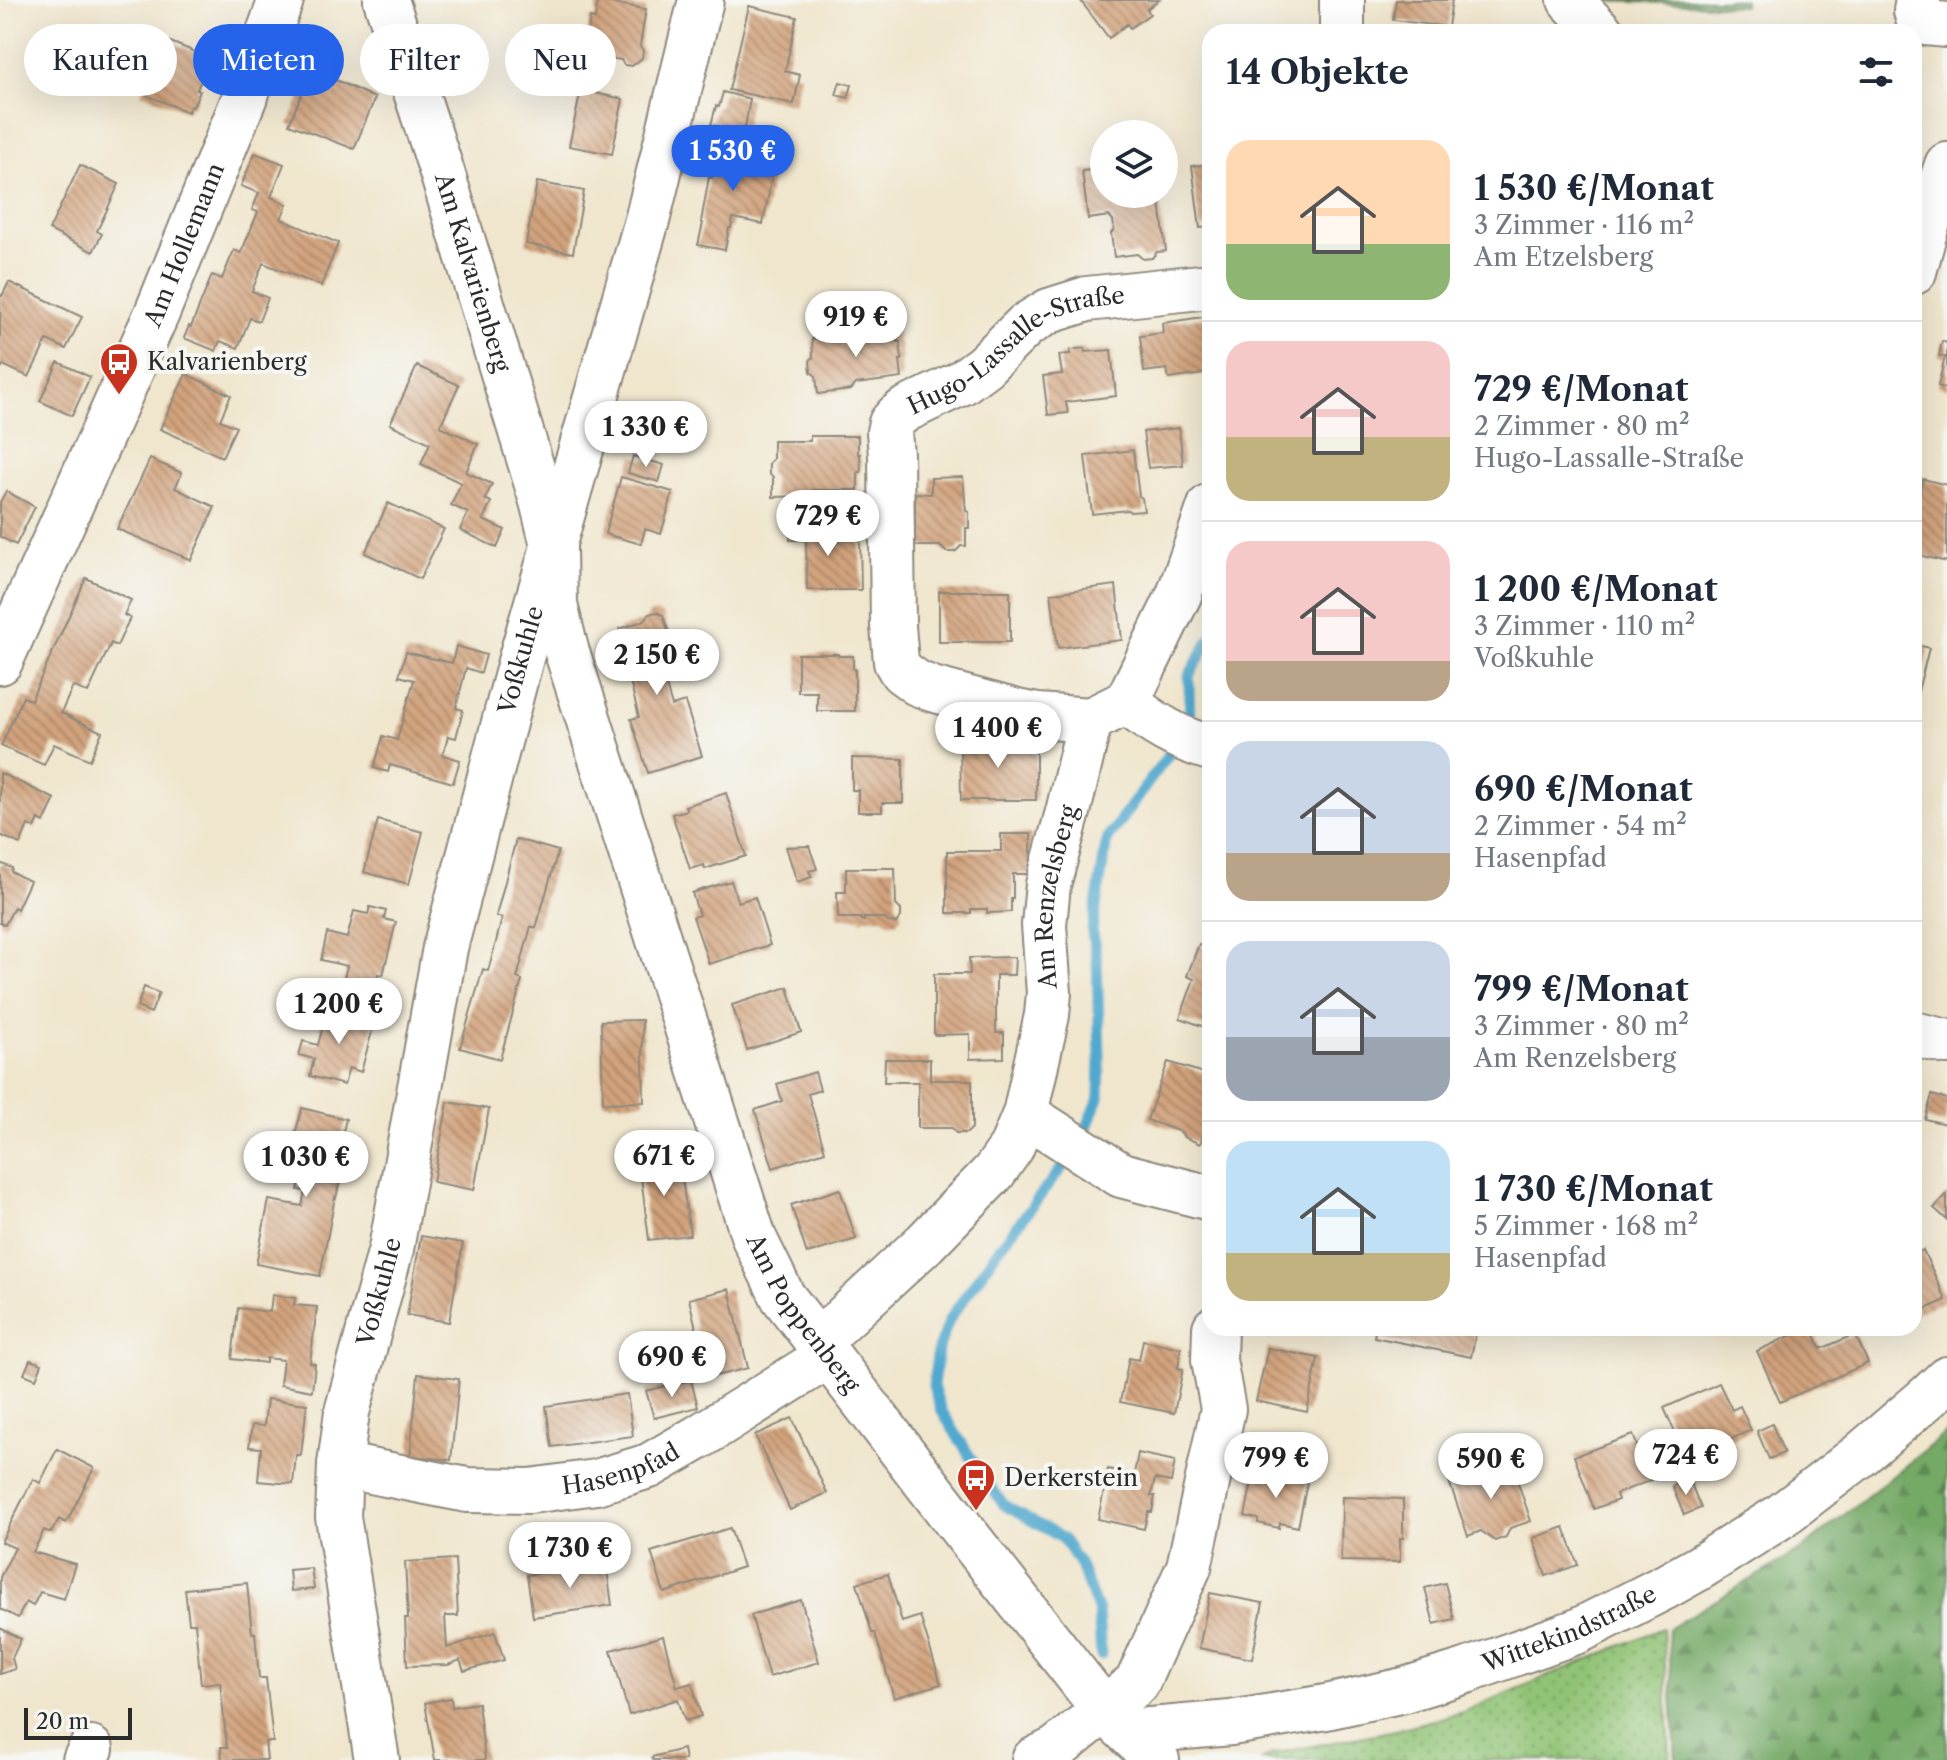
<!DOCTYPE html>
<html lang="de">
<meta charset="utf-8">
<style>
:root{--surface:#fff;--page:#f2f2f3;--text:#1f2937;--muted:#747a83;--line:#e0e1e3;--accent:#2563eb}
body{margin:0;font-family:"Libre Caslon Text",serif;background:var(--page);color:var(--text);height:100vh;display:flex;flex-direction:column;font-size:30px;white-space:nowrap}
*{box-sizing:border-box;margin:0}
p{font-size:26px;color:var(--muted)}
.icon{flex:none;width:44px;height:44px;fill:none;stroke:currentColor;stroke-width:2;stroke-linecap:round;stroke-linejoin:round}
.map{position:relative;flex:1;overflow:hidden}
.side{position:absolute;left:1202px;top:24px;width:720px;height:1312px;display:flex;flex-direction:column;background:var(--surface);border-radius:24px;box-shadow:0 8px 32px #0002}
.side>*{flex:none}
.hud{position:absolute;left:24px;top:24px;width:760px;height:72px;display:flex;gap:16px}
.fabs{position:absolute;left:1090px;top:120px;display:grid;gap:16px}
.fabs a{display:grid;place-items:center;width:88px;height:88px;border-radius:50%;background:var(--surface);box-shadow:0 8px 32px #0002;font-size:40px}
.scale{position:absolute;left:24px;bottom:20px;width:108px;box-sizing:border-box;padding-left:8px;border:4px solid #2b2b2b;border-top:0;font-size:22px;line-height:28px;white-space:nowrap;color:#2b2b2b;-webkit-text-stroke:6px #f6f6f2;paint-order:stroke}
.price{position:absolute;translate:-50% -68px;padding:0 18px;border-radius:28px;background:#fff;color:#222;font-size:26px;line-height:52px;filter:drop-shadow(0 2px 4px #0008)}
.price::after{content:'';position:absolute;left:50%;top:48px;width:24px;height:18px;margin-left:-12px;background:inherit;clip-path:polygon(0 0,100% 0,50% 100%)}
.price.active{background:var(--accent);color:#fff}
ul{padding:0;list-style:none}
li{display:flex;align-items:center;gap:24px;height:200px;padding:0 24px}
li+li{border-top:2px solid var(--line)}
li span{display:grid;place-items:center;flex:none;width:224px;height:160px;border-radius:24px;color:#555}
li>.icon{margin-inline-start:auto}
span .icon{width:96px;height:96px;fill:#fffc;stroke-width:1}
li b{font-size:34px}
h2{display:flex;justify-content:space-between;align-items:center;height:96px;padding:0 24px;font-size:34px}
.tag{padding:0 28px;border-radius:36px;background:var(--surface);box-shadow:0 8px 32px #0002;font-size:28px;line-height:72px}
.tag.active{background:var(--accent);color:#fff}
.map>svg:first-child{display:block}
</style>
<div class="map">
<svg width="1947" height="1760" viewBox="0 0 1947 1760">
<defs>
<pattern id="grass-dots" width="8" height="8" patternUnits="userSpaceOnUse" patternTransform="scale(2)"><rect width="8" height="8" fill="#90c374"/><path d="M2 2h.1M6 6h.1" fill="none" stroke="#769f5f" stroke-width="1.8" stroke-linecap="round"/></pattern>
<pattern id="forest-firs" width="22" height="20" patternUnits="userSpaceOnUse" patternTransform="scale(2)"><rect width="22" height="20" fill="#74a966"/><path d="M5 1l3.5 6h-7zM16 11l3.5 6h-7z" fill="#5f8a54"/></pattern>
<pattern id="building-back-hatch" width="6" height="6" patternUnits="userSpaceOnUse" patternTransform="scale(2)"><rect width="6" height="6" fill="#d2a37d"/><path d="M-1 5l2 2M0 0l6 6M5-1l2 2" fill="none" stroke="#ab8567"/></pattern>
</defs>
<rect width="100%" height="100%" fill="#f6f6f2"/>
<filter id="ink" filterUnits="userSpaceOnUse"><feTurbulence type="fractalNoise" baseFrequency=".0125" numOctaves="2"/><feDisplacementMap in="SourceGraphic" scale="16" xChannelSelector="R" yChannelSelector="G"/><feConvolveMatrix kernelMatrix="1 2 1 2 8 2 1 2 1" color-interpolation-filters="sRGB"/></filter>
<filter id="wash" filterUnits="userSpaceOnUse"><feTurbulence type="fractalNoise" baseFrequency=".006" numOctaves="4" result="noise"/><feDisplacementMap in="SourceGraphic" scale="32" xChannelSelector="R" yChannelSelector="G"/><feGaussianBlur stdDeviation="1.8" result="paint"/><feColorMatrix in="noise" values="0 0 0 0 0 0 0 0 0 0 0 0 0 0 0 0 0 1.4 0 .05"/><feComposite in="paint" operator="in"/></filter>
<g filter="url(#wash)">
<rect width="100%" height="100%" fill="#f0e6ce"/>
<path fill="url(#grass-dots)" stroke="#5e7750" stroke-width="2" d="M1663 1628 1670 1760H1262L1272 1754 1391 1731 1460 1713Z"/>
<path fill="url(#forest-firs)" stroke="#506a48" stroke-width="2" d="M1601 0H1744L1743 6 1603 1Z
M1947 1432V1760H1676L1668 1629 1803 1548Z"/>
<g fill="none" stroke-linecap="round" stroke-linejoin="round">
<path stroke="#51a8ce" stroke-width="11" d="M1190 725 1189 676 1210 639
M1085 1132 1099 1098 1100 1056 1097 961 1092 931 1107 839 1172 750
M1068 1160 995 1254 949 1320 938 1349 933 1386 941 1410 979 1471 1004 1505 1062 1538 1079 1563 1098 1611 1101 1655"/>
</g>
<g id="blocks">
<path fill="url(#building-back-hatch)" d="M1080 0H1159L1147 9 1150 14 1130 28 1127 24 1109 38Z
M1396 0H1452L1448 27 1393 20Z
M598 1 646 9 640 46 643 50 642 58 632 66 624 65 621 60 584 54 590 18 595 19Z
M749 6 797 17 785 71 800 75 794 104 729 90Z
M163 39 210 58 197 90 200 91 193 107 190 106 188 112 141 93Z
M312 69 375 98 354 149 289 124Z
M840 82 852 85 848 98 836 95Z
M581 90 623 99 612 154 569 146Z
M723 92 750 99 744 133 711 125 716 106 719 107Z
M718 140 757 148 753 166 773 170 763 224 733 218 731 228H729L725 250 698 245 703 223 701 222 709 177 712 178Z
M255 153 284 164 271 197 287 204 281 219 338 243 321 286 263 263 252 291 268 298 259 321 250 318 238 348 220 341 216 351 184 338 189 326 191 327 212 275 222 279 234 250 241 253 258 212 252 210 259 193 241 186Z
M1210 164V227L1200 228 1192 166Z
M80 165 119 184 97 231 102 234 93 252 49 230Z
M1104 169V194H1159L1166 251 1157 252 1152 258 1143 259 1137 254 1114 257 1111 233 1114 230 1113 220 1109 216 1088 219 1082 171Z
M537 182 584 191 573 253 526 244Z
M9 282 82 317 66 349 47 340 29 377 3 365 0 370V295L2 296Z
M1210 316V373L1169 379 1167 369 1144 372 1140 336 1163 333 1162 323Z
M895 324 898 342H900L902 360H900L902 378 856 384 851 390 818 394 816 376 811 372 810 361 813 357 812 339 849 335 848 330Z
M1942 341 1947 343V389L1938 386 1945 357 1939 356Z
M1084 348 1085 352 1111 350 1116 396 1066 402 1068 413 1048 415 1043 376 1062 374 1059 355 1070 354V350Z
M58 362 90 377 72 416 40 401Z
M417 366 459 385 440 426 478 444 466 472 492 484 485 499 491 502 483 520 505 530 497 548 460 530 468 513 451 505 461 483 421 464 430 443 390 424Z
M186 374 231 395 220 420 236 427 222 457 160 429Z
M1179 428 1183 465 1148 468 1143 432Z
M810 436H858V454H860L861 472H858V490H812L806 496 773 497V477L769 474V463L773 459V441H810Z
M1133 450 1139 496 1142 498 1144 511 1130 512 1128 510 1092 514 1085 456Z
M633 456 664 465 659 482 628 473Z
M150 459 182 473 175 488 215 507 191 560 117 529Z
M621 477 673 492 661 534 645 529 641 544 605 534Z
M963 477 966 511 969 512V528H966V546H961L955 552H946L940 546H915V493L931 494V478Z
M1923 479 1947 485V562L1914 554 1916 536H1914V516Z
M6 491 35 507 16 545 0 537V502Z
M388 503 444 529 420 579 365 553Z
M790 519H823V539H860L861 590H807L806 540H790Z
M86 578 131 600 124 615 130 618 117 646 111 643 88 693 73 686 61 713 102 732 90 760 54 744 44 765 1 746 23 697 31 700Z
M1116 585 1122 640 1058 648 1051 593Z
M939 591H1010V642H939Z
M656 612 663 615 678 661 662 666 668 685 666 686 672 706 685 702 702 756 648 773 631 719 639 717 629 677 634 675 619 629 645 620 649 614Z
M1914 644 1929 648 1915 703H1914Z
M456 646 486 655 481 673 466 668 456 708 463 710 456 738 448 736 443 755 460 760 453 783 390 765 388 772 374 768 383 736 397 740 414 680 399 676 406 652 452 663Z
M798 654H838V656H853V669H855V711H817V692H798Z
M960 741H1036V800H961Z
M852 758 903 759V803H882V812H858V790H852Z
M0 773 55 799 44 822 39 819 35 828 28 825 20 844 0 835Z
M726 793 746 856 705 869 704 865 690 869 672 814 687 810 685 806Z
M378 820 423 832 409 884 364 872Z
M1001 834H1031V874H1013V898H1011V912L987 913V909H971V913H947V851H1001Z
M516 839 558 851 536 928 531 926 517 978 522 980 500 1059 460 1048 483 969 488 971 496 942 502 918 496 916Z
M809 846 817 869 809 871 812 877 797 882 786 847Z
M0 863 12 868 11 872 30 881 17 909 14 907 5 925 0 923Z
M846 868H895L896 905 901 910V917L896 923 888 922 884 918H864V921L861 920V918H838L837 892H846Z
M731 881 738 902 755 897 770 945 709 964 693 917 699 915 692 893Z
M370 907 386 911 384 919 396 922 383 975 378 974 373 989 343 982 347 966 321 960 327 933 347 938 354 911 368 914Z
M1199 944 1210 948V1029L1180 1018 1194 979 1187 976Z
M1015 957 1014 975H996V1033H1004V1058L970 1059V1034L934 1035V974H970L969 958Z
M144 987 159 993 151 1013 137 1007Z
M788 987 801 1032 747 1050 732 1005Z
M328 1007 375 1020 361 1072 349 1068 344 1085 310 1076 314 1059 299 1055 303 1041 318 1045Z
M642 1020 644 1102 603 1103 601 1021Z
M885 1059H930V1080H972V1128L967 1133H956L952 1128H918V1082H884Z
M1168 1062 1210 1075V1117L1200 1144 1184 1137 1181 1132 1147 1120Z
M815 1072 820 1090 808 1094 825 1151 773 1168 755 1110 782 1101 777 1084Z
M1932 1095 1947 1099 1945 1124 1925 1119Z
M448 1102 489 1109 474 1190 433 1182Z
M302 1108 346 1119 333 1174 341 1176 336 1198 335 1197 320 1276 256 1264 269 1200 302 1206 305 1191 298 1190 304 1166 288 1162Z
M679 1156 690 1235 649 1240 639 1161Z
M840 1189 856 1239 807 1254 791 1205Z
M1947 1194V1220L1934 1208Z
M421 1236 463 1243 449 1322 407 1315Z
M1923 1250 1946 1300 1914 1314V1254Z
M729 1289 748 1368 708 1378 689 1299Z
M272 1295 295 1298 294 1305 317 1307 310 1363 315 1364 312 1391 280 1385 283 1360 266 1358V1363L232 1359 238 1308 270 1312Z
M1376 1328H1477L1471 1357 1374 1337Z
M1807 1328H1812L1821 1349 1855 1334 1868 1363 1780 1402 1757 1351Z
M1143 1340 1181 1348 1178 1368 1183 1369 1174 1413 1120 1402 1129 1358 1139 1360Z
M1268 1348 1318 1358 1307 1412 1256 1401Z
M30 1360 42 1364 36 1379 24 1374Z
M418 1374 459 1379 451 1460 410 1456Z
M691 1380 698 1407 654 1418 646 1391Z
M1719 1383 1732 1410 1740 1406 1751 1430 1687 1459 1664 1408Z
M627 1394 633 1436 552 1447 546 1406Z
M267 1399 307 1404 301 1455H296L293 1484 258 1481 261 1448 249 1447 252 1425 264 1426Z
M792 1418 827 1493 790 1510 755 1435Z
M1772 1424 1784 1453 1769 1459 1757 1431Z
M1633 1435 1651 1480 1616 1494 1618 1500 1594 1509 1574 1456Z
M57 1449 94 1468 66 1523 59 1519 51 1533 44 1530 33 1552 75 1564 64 1599 40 1592 33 1606 26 1602 18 1618 0 1609V1577L15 1548 1 1542 33 1479 40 1483Z
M1138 1453 1175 1461 1171 1482 1155 1479 1151 1496H1155L1152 1512H1148L1144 1529 1098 1519 1104 1491V1479L1107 1475 1108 1469 1134 1474Z
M1510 1459 1531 1521 1510 1528 1506 1537 1495 1541 1481 1531 1468 1536 1449 1481Z
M1254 1472 1307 1483 1298 1527 1280 1523 1279 1528 1258 1523V1519L1245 1516Z
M1689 1479 1701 1508 1684 1515 1672 1486Z
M1342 1497 1403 1499V1538H1400V1562L1341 1561Z
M1564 1527 1578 1565 1546 1576 1533 1538Z
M730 1528 743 1567 664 1593 651 1552Z
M455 1559 458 1616H445L447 1648 495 1632 504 1660 464 1671 460 1660 448 1665 407 1666 405 1618H408L405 1562Z
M606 1563 612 1605 533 1617 527 1575Z
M311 1568 314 1589 291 1591 289 1570Z
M888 1574 902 1622 920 1616 941 1684 894 1698 875 1633H872L857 1583Z
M247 1583 252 1633H255L259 1678H266L273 1742H265L267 1760H222L221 1747H227L220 1682 201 1684 195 1623H189L185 1589Z
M1445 1583 1454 1619 1434 1624 1425 1588Z
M1210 1593 1263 1603 1252 1659 1199 1648Z
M801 1600 819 1662 769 1677 751 1615Z
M0 1628 21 1639 12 1658 15 1669 0 1674Z
M663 1636 677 1687 692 1683 701 1716 685 1721 678 1699 629 1715 611 1650Z
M451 1698 452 1707 478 1703 485 1760H435L425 1703Z
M683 1749 685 1760H653L652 1757Z"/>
</g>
</g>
<g filter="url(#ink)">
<use href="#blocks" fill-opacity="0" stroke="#8e887c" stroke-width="2"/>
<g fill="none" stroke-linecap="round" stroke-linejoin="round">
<defs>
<g id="minor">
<path id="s1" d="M386 0 441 169 542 501 554 549 555 605 566 649 754 1238 783 1297 958 1524 1105 1711 1157 1760"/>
<path d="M1570 0 1601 32"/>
<path d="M1918 0 1916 11 1919 21 1926 23 1947 25"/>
<path d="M1342 32V0"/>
<path d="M1914 272 1925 231 1947 165"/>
<path id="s2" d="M0 662 157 313 248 89 281 0"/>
<path d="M1127 702C1152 724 1178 739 1210 748"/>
<path id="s3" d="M1090 720 1038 716 1017 712 932 689 917 683 902 672 896 662 893 626 891 455 889 432 891 423 897 416 905 410 961 383 984 366 1026 325 1049 311 1087 299 1210 286"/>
<path d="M1914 1034 1947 1042"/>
<path d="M1025 1114 1121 1175 1210 1198"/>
<path id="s4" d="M818 1342 925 1243 994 1172 1011 1148 1025 1114 1047 1015 1049 993 1044 925 1048 885 1068 812 1090 720 1127 702 1179 595 1210 506"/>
<path id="s5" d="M340 1465 467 1490 530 1491 596 1482 649 1466 699 1437 828 1356"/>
<path id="s6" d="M1128 1732 1231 1723 1326 1707 1404 1690 1466 1671 1578 1631 1665 1587 1699 1568 1781 1516 1859 1456 1929 1396 1947 1379"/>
<path d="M85 1760 91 1749"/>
<path id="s7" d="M377 1760 338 1517 340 1465 347 1412 391 1249 445 948 521 658 648 217 701 0"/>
<path d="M1034 1760 1056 1749 1137 1683 1189 1567 1223 1409 1214 1360 1215 1328"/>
</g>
</defs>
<use href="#minor" stroke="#8e887c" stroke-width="48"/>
<use href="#minor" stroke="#fff" stroke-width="44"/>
</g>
</g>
<defs>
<symbol id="bus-pin" viewBox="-11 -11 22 30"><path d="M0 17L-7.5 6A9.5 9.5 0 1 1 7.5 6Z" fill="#c8321e" stroke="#f6f6f2"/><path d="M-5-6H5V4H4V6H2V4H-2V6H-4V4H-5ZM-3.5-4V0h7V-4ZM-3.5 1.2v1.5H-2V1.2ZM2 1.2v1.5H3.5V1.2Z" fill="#fff"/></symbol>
</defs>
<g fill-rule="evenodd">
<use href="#bus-pin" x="97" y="340" width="44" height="60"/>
<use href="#bus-pin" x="954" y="1456" width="44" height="60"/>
</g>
<g text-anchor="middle" stroke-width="8" stroke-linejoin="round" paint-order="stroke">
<g font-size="24" fill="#2b2b2b" stroke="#f6f6f2">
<text dy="8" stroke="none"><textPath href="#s2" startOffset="456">Am Hollemann</textPath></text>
<text dy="8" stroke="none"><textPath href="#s1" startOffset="286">Am Kalvarienberg</textPath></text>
<text dy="8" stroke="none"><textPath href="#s3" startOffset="596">Hugo-Lassalle-Straße</textPath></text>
<text dy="8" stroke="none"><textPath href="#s7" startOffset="1124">Voßkuhle</textPath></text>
<text dy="8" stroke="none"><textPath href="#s4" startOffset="532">Am Renzelsberg</textPath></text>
<text dy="8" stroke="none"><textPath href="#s7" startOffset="476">Voßkuhle</textPath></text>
<text dy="8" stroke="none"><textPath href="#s1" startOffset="1384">Am Poppenberg</textPath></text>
<text dy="8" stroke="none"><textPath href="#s5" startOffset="286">Hasenpfad</textPath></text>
<text dy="8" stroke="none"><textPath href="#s6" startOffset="456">Wittekindstraße</textPath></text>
</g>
<g font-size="24" fill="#2b2b2b" stroke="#f6f6f2" text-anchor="start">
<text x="147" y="370">Kalvarienberg</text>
<text x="1004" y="1486">Derkerstein</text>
</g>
</g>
</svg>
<div class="fabs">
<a><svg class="icon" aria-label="layers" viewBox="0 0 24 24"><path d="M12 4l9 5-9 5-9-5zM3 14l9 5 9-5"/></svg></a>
</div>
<div class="scale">20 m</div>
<b class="price active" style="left:733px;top:193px">1 530 €</b>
<b class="price" style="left:856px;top:359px">919 €</b>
<b class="price" style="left:646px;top:469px">1 330 €</b>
<b class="price" style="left:828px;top:558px">729 €</b>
<b class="price" style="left:657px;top:697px">2 150 €</b>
<b class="price" style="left:998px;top:770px">1 400 €</b>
<b class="price" style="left:339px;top:1046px">1 200 €</b>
<b class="price" style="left:664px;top:1198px">671 €</b>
<b class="price" style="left:306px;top:1199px">1 030 €</b>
<b class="price" style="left:672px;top:1399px">690 €</b>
<b class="price" style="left:1686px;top:1497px">724 €</b>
<b class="price" style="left:1276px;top:1500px">799 €</b>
<b class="price" style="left:1491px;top:1501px">590 €</b>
<b class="price" style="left:570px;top:1590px">1 730 €</b>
<div class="hud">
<a class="tag">Kaufen</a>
<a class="tag active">Mieten</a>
<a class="tag">Filter</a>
<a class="tag">Neu</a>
</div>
<section class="side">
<h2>14 Objekte<svg class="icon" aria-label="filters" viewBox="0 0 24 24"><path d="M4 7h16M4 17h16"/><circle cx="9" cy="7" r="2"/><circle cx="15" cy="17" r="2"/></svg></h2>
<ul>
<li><span style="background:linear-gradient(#ffd9b3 65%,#8fb573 0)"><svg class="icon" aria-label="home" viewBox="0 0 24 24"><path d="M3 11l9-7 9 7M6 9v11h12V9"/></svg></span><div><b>1 530 €/Monat</b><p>3 Zimmer · 116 m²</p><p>Am Etzelsberg</p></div></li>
<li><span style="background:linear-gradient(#f6c9c9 60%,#c2b280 0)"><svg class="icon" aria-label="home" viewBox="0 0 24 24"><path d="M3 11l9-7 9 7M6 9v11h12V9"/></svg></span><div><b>729 €/Monat</b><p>2 Zimmer · 80 m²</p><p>Hugo-Lassalle-Straße</p></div></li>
<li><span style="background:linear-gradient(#f6c9c9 75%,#b9a48a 0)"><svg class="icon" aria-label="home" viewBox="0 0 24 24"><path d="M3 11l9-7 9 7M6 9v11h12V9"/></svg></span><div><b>1 200 €/Monat</b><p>3 Zimmer · 110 m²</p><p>Voßkuhle</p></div></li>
<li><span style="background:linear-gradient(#c9d6e8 70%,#b9a48a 0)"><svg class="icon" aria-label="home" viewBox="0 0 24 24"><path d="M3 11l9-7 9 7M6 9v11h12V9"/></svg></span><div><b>690 €/Monat</b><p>2 Zimmer · 54 m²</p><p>Hasenpfad</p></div></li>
<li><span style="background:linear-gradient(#c9d6e8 60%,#9aa5b1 0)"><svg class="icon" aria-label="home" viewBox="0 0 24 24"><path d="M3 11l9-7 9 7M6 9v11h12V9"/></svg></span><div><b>799 €/Monat</b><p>3 Zimmer · 80 m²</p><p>Am Renzelsberg</p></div></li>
<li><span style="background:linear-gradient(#bfe0f5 70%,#c2b280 0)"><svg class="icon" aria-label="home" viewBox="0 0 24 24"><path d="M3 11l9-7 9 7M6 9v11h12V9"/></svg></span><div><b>1 730 €/Monat</b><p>5 Zimmer · 168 m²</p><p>Hasenpfad</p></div></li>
</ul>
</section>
</div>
